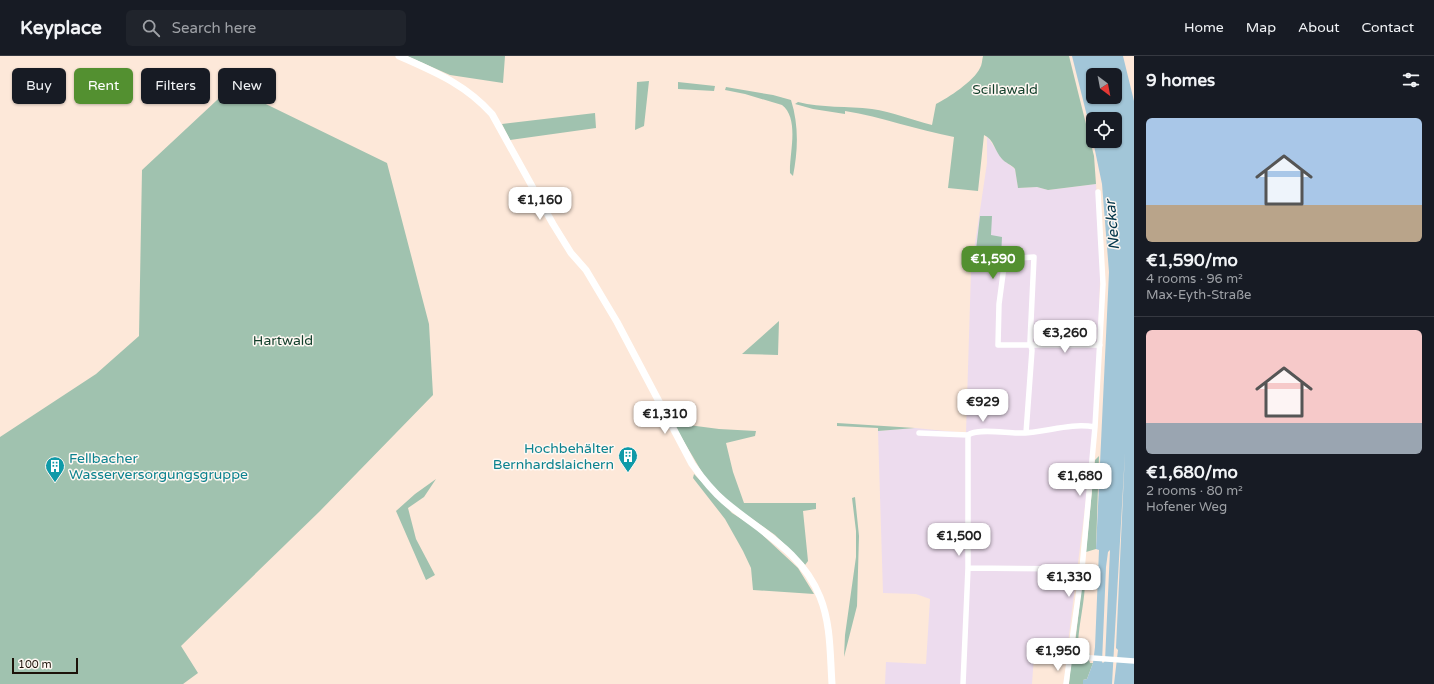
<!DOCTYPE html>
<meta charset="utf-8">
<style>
:root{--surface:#171b24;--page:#20242c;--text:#f1f3f6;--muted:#9ea1a6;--line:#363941;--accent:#539030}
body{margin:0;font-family:"Varela Round",sans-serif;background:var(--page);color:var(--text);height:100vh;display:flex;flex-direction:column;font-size:15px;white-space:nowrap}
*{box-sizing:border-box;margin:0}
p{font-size:13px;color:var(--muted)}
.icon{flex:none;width:22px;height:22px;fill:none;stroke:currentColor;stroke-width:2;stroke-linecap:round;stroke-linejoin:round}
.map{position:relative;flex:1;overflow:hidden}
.details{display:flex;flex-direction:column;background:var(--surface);width:300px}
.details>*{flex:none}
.top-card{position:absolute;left:12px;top:12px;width:380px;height:36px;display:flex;gap:8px}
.needle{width:26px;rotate:148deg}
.fabs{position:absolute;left:1086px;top:12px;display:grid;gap:8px}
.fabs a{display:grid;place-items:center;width:36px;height:36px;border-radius:6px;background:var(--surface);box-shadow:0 1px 3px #0004;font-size:20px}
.scale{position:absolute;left:12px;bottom:10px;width:66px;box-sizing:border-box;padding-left:4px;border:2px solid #1d1209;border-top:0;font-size:11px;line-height:14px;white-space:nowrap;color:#1d1209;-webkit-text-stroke:3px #fff8f3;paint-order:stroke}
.price{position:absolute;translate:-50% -34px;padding:0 9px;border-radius:8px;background:#fff;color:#222;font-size:13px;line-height:26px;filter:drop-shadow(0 1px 2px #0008)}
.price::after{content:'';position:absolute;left:50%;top:24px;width:12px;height:9px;margin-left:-6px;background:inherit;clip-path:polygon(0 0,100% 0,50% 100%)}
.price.on{background:var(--accent);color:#fff}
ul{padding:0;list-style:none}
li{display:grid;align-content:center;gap:8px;height:212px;padding:0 12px}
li+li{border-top:1px solid var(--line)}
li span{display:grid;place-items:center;height:124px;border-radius:6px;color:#555}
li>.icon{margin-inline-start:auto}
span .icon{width:72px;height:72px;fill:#fffc;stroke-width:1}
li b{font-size:17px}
h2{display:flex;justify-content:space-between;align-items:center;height:48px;padding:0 12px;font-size:17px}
.chip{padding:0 14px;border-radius:6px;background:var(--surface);box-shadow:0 1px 3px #0004;font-size:14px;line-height:36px}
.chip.on{background:var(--accent);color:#fff}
header{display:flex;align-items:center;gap:24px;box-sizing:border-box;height:56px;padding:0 20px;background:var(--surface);border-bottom:1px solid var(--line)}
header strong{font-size:19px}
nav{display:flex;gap:22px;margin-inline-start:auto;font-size:14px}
.search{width:280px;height:36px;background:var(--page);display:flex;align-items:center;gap:10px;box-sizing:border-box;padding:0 14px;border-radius:6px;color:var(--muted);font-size:15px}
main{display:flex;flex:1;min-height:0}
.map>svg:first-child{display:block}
</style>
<header>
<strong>Keyplace</strong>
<div class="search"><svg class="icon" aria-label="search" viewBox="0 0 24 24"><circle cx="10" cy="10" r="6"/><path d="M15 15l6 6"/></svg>Search here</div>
<nav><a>Home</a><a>Map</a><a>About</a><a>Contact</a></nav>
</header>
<main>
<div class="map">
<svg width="1134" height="628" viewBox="0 0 1134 628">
<rect width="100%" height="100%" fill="#fde8d9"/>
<path fill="#eddcee" d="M987 80 1002 103 1015 113 1018 132 1037 131 1048 134 1096 128 1101 195 1095 371 1066 603 1034 600 1032 628H885L886 606 926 608 930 543 916 538 883 537 878 375 915 372 966 377 971 215 987 107Z"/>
<path fill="#a0c2af" d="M407 0H505L503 27 450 19Z
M983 0H1069L1094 100 1096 128 1048 134 1037 131 1018 132 1015 113C1011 108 1005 107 1002 103 995 96 994 83 984 79L978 135 948 132 954 81C917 74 882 61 845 55V58L813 53 795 48 798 46C822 52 847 50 872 53 892 56 912 64 932 69L936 48C948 42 974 25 980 12 982 9 982 4 983 0Z
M649 25 644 70 635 74 637 26Z
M678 26 715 30 714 35 678 33Z
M231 31 387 107 429 268 433 339 320 455 181 590 198 617 183 628H0V381L96 318 139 280 142 114Z
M726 31 773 39 791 44C799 69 798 95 793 120L790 117C789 98 800 63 782 49L745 38 725 34Z
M595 57 596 72 510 84 502 68Z
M980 160H992L991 179 1002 181 1001 201 975 202Z
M779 265 778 299 742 298Z
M673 367 719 373 756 375 755 380 726 387 733 416 744 447H816V453L803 455 808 505 805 509 775 479 731 448 706 423Z
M837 367 915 372 878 375V372L837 370Z
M1099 400 1096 493 1086 496 1095 404Z
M694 418 732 457 754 471 798 512 814 538 753 534 751 512 743 495 725 463 693 422Z
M436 423 424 441 408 452 416 483 435 519 426 524 396 455 415 438Z
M855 441 859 480 857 550 844 601 845 579 856 501V475L852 442Z
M1083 519H1085C1086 542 1079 565 1078 588L1089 596 1090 599 1078 596 1075 588Z
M1076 603 1089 604 1090 607H1093L1087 623 1083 624V628H1069L1071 606Z"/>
<path fill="#a2c6d8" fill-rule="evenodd" d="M1072 0H1123L1134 45V628H1114L1118 594 1116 592 1125 396 1112 628H1083V624L1087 623 1093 607 1095 591 1099 494 1096 493 1109 216 1102 128 1093 85H1115V63H1093V84ZM1093 19H1115V41H1093ZM1110 494 1105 605 1103 607 1102 606 1106 511 1108 496Z"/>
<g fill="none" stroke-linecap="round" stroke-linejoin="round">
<path stroke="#fff" stroke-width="5.5" d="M919 377 968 379C977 372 1005 377 1017 377 1043 378 1068 366 1095 371
M1026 377 1032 294 1030 286 1034 201 1005 203 999 248 998 289C1032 289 1066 289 1100 289
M968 512 1082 513
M1071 592 1079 601 1134 605
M963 628 968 512V379
M1066 628 1082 513 1095 371 1103 228 1098 136"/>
<path stroke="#fff" stroke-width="7" d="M399 0C435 16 465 28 492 58L553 168 571 197 586 214 617 266 692 408C702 422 711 434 724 445 759 475 802 495 820 541 831 568 830 599 832 628"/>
</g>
<defs>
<symbol id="building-pin" viewBox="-11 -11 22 30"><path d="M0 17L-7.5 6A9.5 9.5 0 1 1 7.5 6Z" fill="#0f9aa8" stroke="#fff8f3"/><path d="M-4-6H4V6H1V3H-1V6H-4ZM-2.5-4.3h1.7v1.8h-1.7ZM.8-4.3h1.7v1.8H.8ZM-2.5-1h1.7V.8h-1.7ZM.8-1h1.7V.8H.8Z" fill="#fff"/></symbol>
</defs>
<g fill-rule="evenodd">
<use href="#building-pin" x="617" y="389" width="22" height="30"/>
<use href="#building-pin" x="44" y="399" width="22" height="30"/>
</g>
<g text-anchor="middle" stroke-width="3" stroke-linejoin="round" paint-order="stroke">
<g font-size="14" fill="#123f2b" stroke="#fff8f3">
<text x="1005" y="38">Scillawald</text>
<text x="283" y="289">Hartwald</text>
</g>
<g font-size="14" fill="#0d838f" stroke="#fff8f3" text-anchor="end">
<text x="614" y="397">Hochbehälter<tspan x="614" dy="16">Bernhardslaichern</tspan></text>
<text x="69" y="407" text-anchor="start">Fellbacher<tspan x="69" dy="16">Wasserversorgungsgruppe</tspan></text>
</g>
<g font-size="15" font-style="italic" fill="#04374b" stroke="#fff8f3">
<text transform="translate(1112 169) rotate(-95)" y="5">Neckar</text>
</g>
</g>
</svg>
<div class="fabs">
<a><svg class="needle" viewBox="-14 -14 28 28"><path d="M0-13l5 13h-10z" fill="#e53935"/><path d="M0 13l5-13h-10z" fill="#9ea1a6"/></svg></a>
<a><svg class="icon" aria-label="locate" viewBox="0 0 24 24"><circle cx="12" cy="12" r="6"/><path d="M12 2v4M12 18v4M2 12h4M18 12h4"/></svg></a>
</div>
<div class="scale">100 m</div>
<b class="price" style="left:540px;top:165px">€1,160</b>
<b class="price on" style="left:993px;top:224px">€1,590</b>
<b class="price" style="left:1065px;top:298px">€3,260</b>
<b class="price" style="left:983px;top:367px">€929</b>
<b class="price" style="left:665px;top:379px">€1,310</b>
<b class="price" style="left:1080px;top:441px">€1,680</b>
<b class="price" style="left:959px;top:501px">€1,500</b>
<b class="price" style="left:1069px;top:542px">€1,330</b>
<b class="price" style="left:1058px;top:616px">€1,950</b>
<div class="top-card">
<a class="chip">Buy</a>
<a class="chip on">Rent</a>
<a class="chip">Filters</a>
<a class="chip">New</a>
</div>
</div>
<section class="details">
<h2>9 homes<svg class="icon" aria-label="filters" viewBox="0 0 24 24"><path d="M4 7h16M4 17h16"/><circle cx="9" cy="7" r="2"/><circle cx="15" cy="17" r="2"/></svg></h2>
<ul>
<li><span style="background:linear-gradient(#a9c7e8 70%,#b9a48a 0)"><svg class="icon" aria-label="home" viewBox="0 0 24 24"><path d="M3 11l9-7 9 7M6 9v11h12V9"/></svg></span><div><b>€1,590/mo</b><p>4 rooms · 96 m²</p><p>Max-Eyth-Straße</p></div></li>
<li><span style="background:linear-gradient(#f6c9c9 75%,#9aa5b1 0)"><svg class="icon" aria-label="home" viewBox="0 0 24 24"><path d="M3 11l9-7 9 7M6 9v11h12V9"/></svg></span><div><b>€1,680/mo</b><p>2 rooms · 80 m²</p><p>Hofener Weg</p></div></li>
</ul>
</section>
</main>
